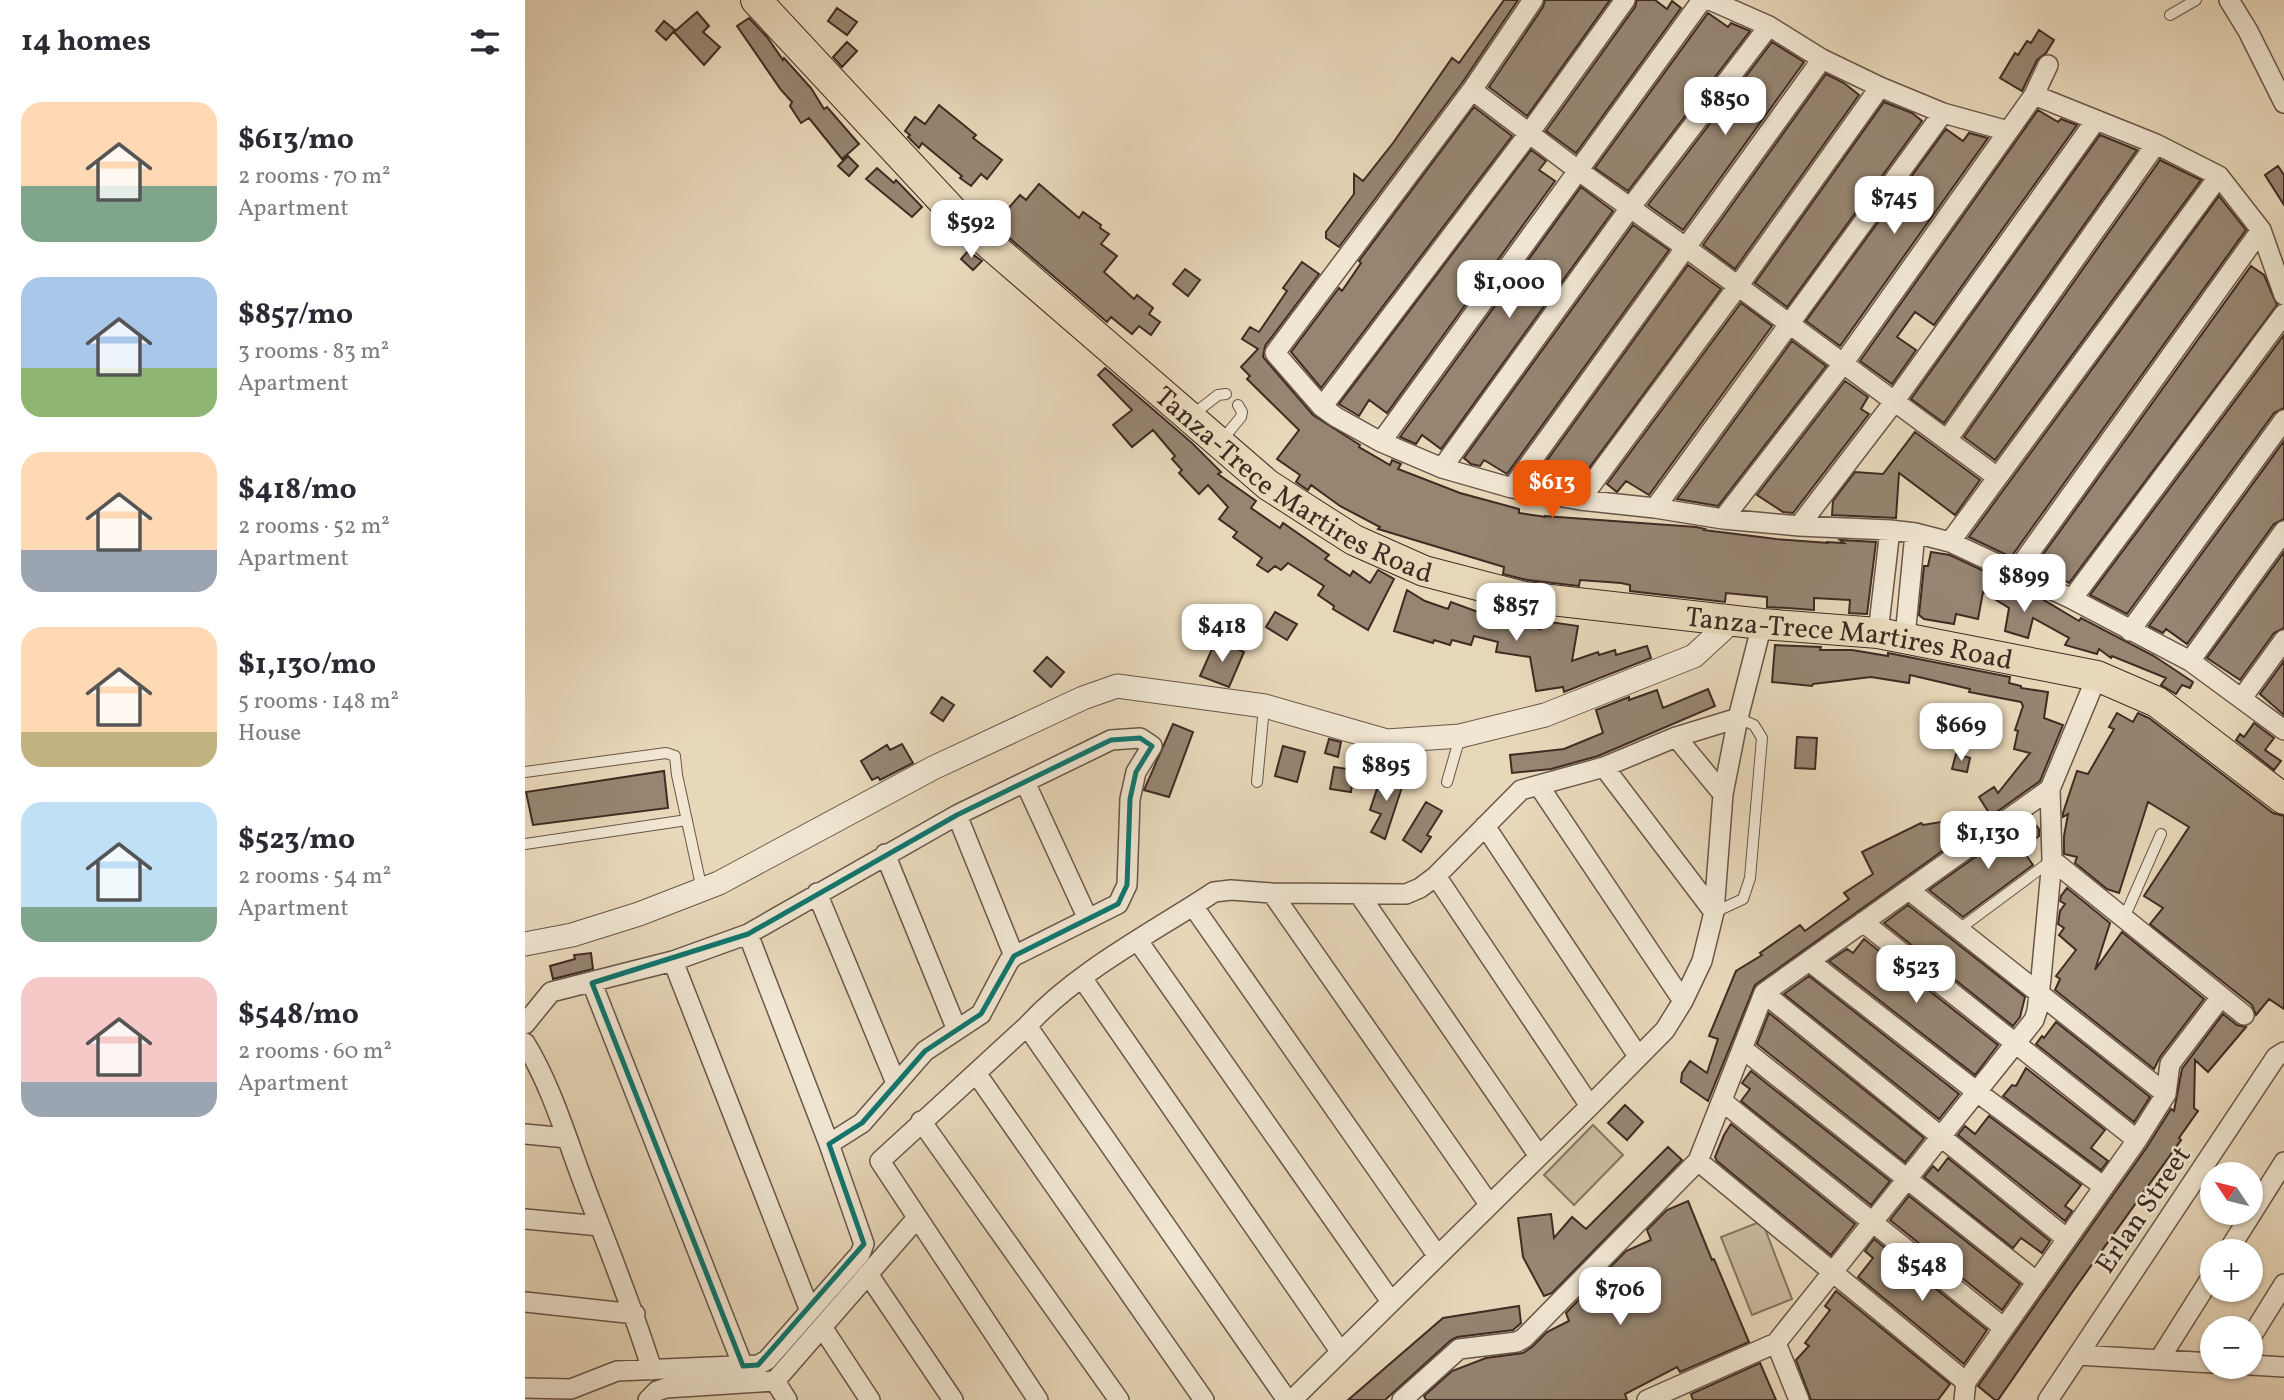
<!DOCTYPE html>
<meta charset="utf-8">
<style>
:root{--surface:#fff;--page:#f7f7f7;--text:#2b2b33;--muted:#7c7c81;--accent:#ea580c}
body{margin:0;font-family:Vollkorn,serif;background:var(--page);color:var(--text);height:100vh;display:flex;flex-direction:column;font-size:26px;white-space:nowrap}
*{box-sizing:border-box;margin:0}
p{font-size:23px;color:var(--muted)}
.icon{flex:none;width:38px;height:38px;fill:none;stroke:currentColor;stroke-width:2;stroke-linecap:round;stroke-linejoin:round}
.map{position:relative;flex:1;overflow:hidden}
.drawer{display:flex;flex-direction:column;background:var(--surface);width:525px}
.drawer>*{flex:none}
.needle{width:46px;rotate:305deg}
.controls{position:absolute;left:1675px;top:1162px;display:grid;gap:14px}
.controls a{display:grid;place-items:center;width:63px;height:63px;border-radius:50%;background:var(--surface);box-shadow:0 2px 5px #0004;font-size:35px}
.price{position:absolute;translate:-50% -60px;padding:0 16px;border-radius:14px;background:#fff;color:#222;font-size:23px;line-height:46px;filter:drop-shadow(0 2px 4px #0008)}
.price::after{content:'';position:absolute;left:50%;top:42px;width:21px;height:16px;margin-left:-10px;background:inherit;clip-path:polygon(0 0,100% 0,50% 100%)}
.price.active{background:var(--accent);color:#fff}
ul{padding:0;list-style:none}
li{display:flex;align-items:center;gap:21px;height:175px;padding:0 21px}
li span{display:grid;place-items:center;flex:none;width:196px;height:140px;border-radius:21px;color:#555}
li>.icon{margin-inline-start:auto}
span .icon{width:84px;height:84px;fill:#fffc;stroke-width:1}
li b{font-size:30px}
h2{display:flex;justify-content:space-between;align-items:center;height:84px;padding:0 21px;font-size:30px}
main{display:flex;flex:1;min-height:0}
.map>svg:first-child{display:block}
</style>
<main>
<section class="drawer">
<h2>14 homes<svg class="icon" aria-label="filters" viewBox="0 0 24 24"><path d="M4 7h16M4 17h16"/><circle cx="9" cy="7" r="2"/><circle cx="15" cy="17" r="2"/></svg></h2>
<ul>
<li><span style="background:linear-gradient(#ffd9b3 60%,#7fa58c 0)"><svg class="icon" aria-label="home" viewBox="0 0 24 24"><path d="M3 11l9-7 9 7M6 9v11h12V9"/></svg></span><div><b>$613/mo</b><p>2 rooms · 70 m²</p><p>Apartment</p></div></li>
<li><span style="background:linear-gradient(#a9c7e8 65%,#8fb573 0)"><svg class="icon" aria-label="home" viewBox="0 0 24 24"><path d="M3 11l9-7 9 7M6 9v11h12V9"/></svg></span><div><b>$857/mo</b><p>3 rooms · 83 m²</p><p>Apartment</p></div></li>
<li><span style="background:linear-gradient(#ffd9b3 70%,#9aa5b1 0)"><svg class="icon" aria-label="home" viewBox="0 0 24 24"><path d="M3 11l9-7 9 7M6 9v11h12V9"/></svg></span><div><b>$418/mo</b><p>2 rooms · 52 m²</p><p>Apartment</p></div></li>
<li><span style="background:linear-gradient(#ffd9b3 75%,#c2b280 0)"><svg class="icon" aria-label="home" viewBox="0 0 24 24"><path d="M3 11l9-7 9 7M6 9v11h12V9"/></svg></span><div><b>$1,130/mo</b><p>5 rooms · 148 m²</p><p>House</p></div></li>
<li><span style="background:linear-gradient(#bfe0f5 75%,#7fa58c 0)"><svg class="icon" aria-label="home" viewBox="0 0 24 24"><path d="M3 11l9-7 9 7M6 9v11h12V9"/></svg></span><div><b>$523/mo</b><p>2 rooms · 54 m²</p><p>Apartment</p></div></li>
<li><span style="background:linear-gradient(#f6c9c9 75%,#9aa5b1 0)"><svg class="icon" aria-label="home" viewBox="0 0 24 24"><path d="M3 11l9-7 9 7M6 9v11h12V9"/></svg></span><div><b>$548/mo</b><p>2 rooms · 60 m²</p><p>Apartment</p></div></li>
</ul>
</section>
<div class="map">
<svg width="1759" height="1400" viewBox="0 0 1759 1400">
<rect width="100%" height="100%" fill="#e8d8ba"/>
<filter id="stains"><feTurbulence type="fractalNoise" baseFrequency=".00286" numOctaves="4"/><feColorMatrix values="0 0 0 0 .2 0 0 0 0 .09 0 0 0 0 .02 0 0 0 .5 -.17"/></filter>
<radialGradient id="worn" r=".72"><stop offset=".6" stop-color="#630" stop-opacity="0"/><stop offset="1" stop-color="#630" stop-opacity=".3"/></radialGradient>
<path fill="#cbbba0" stroke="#867362" stroke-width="2" d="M1068 1125 1098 1155 1049 1205 1019 1175Z
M1237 1221 1267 1299 1227 1315 1196 1237Z"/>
<path fill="#978572" stroke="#402b23" stroke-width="2" d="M979 0H993L937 83 814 247 801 238V232L829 194V174L838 181 868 143 927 58 934 63Z
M1020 0H1085L1002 116 964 87 1018 7Z
M1112 0H1130L1142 9 1147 1 1156 8 1051 153 1021 131 1110 7Z
M312 8 332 22 322 35 303 21Z
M172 12 184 26 178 32 195 47 179 65 149 32Z
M1183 13 1203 27 1206 23 1225 31 1103 191 1070 168Z
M224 18 242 37 258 60 259 58 286 88 299 109 302 107 334 144 317 159 284 118 276 123 265 106 267 102 256 90 212 26Z
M139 21 150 30 141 40 131 31Z
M1514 30 1529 40 1521 53 1512 60 1497 91 1475 78 1490 53 1493 55 1502 41 1506 43Z
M322 42 332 51 317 67 308 57Z
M1247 42 1279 62 1158 230 1123 205Z
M1301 74 1319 83 1334 95 1210 269 1178 245Z
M1359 102 1387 113 1397 121 1262 307 1230 283Z
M414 105 451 135 448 138 477 160 462 179 456 174 446 186 435 178 437 176 397 143 394 148 383 137 385 135 380 131 390 117 400 124Z
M949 107 987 136 796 388 766 352 814 288 817 291 836 263 834 261Z
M1513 110 1533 122 1536 119 1552 125 1409 325 1390 312 1372 337 1391 350 1367 384 1335 361Z
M1421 129 1438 141 1444 133 1463 138 1315 346 1281 321Z
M1575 135 1612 150 1419 423 1386 399Z
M1006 150 1021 161 1014 170 1030 181 862 413 844 400 834 416 814 404Z
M323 156 333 166 324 176 313 166Z
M1635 160 1676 180 1470 460 1439 437Z
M1753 166 1759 175V205L1740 175Z
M352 168 369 183 371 180 397 207 387 217 341 179Z
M514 184 554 218 558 212 576 225 575 228 584 234 576 244 592 256 579 272 609 299 612 295 628 308 624 314 635 322 626 335 614 326 607 334 586 317 582 322 469 225 495 195 501 200Z
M1056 187 1088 211 916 449 897 435 891 444 875 437Z
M1694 196 1721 230 1486 557 1444 537Z
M1108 225 1144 250 982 474 959 460 955 466 946 464 939 458Z
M443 251 457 261 448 270 436 259Z
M777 262 794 274 740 346 738 357 788 415 835 445 834 447 865 465 867 460 876 464 873 469 935 493 994 509V513L1021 517 1019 516 1171 527 1180 529 1179 530 1251 539 1304 543 1301 542 1319 543 1315 540 1351 542 1342 614 1324 613 1325 600 1289 598V610L1262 608 1242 607V597L1201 593 1200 602 1105 591V585L1096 583 1055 580 1054 586 1002 580 978 574 979 567 853 529 855 527 815 506 786 485 783 490 771 482 775 475 752 459 774 430 722 379 725 376 716 367 733 349 717 339 725 327 734 332 762 291 758 288Z
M1163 265 1196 289 1050 487 1014 480 1010 477Z
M1726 266 1739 275 1752 305 1544 583 1524 571 1512 563Z
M660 269 675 280 663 296 648 284Z
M1216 303 1247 326 1124 495 1101 481 1092 492 1082 484Z
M1759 335V408L1749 413 1602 614 1565 595Z
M1267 341 1301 366 1193 506 1152 499Z
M580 368 667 443 696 472 693 474 731 501 726 508 755 528 758 523 804 555 800 559 825 576 828 571 845 583 853 570 869 579 843 630 808 609 809 606 793 595 799 586 763 563 756 570 750 566 743 572 732 565 737 558 708 537 712 532 694 519 703 507 683 485 674 494 654 473 657 470 647 459 650 456 628 430 607 447 588 425 607 410 573 375Z
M1320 381 1343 397 1336 409 1344 414 1268 513 1258 512 1232 495Z
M1390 432 1455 480 1430 515 1374 473 1371 518 1307 515 1308 501 1330 472 1358 474Z
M1759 441V519L1749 524 1662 644 1641 629 1638 633 1624 626Z
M1406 552 1425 555 1512 596 1554 621 1556 618 1629 656 1668 682 1665 688 1657 685 1651 694 1636 685 1641 678 1587 656 1586 658 1574 649 1572 654 1540 645 1544 638 1508 618 1503 638 1480 631 1484 608 1458 592 1453 619 1431 614 1429 624 1399 619 1394 615 1399 566H1403Z
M1759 552V628L1749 633 1715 680 1682 658Z
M882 590 900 601 923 609 926 602 956 613 954 617 972 622 1016 629 1018 621 1053 626 1047 661 1073 652 1074 655 1090 650 1091 655 1122 646 1126 658 1039 692 1038 687 1011 691 1005 657 971 652 973 642 949 636 946 645 927 640 925 645 909 640 908 643 869 631Z
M750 612 772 624 762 640 741 627Z
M691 640 719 652 704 687 675 676Z
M1250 645 1296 647 1295 650H1327L1363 656V653L1485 677 1484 683 1496 686V688L1523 692 1519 718 1538 725 1515 781 1466 816 1454 797 1469 787 1473 793 1505 753 1489 749 1493 731 1490 730 1498 706 1496 702 1444 692 1445 689 1385 675 1384 683 1346 677 1288 684 1287 686 1247 682Z
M522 657 539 672 526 687 509 671Z
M1759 661V715L1735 694Z
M1183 689 1190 706 1073 756 1026 769 987 773 985 755 1039 749 1078 733 1071 710 1104 697V700L1132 690 1138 708Z
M417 697 429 705 418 721 406 713Z
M1592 713 1608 722 1613 713 1624 718 1748 813 1759 816V1009L1744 999 1731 1015 1727 1005 1625 924 1638 908 1619 896 1664 827 1623 802 1594 893 1582 889 1550 863 1552 857 1539 854V836L1543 814 1538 817V813L1552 771 1563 774 1589 729 1584 727Z
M1729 723 1749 738 1740 750 1756 761 1749 770 1711 740 1715 734 1719 737Z
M648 724 668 732 644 797 619 790Z
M1272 737 1292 738 1290 769 1270 768Z
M804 739 816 742 813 757 800 753Z
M377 744 388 763 355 780 353 777 347 780 336 761 362 745 365 750Z
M758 746 780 752 772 782 750 776Z
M1431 754 1445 758 1442 772 1427 769Z
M809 767 829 770 826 792 805 789Z
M139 771 143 808 8 825 1 792Z
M857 774 879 781 860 839 846 832 856 814 845 810Z
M901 802 917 811 902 835 906 837 896 852 878 840Z
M1505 818 1514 829V836L1500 847 1494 845 1508 865 1438 917 1404 890Z
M1434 819 1444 832 1230 985 1183 1101 1156 1082 1157 1073 1165 1061 1182 1073 1193 1039 1184 1036 1211 971 1237 955 1235 953 1275 925 1280 931 1324 899 1319 893 1348 874 1337 852 1396 823 1398 825Z
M1542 888 1585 923 1570 970 1597 932 1679 999 1635 1057 1629 1069 1530 990 1535 979 1531 976 1551 950 1534 935 1539 928 1533 924 1535 911 1540 904 1535 901 1536 896Z
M1383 905 1500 997 1495 1017 1488 1026 1359 923Z
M1339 939 1473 1045 1450 1075 1304 961 1322 949 1328 953Z
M66 953 68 969 28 979 25 966 50 959 49 955Z
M1284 976 1434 1094 1414 1119 1259 994Z
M1244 1013 1399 1138 1380 1162 1232 1044Z
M1698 1014 1712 1025 1721 1027 1683 1072 1670 1060 1669 1108 1673 1111 1654 1138 1656 1140 1548 1291 1489 1377 1473 1400H1470L1453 1386 1622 1147 1646 1109 1649 1111 1657 1069Z
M1531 1022 1625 1097 1609 1122 1511 1044 1517 1036 1519 1038Z
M1501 1068 1580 1130 1566 1148 1583 1161 1576 1170 1478 1096 1487 1085 1491 1086Z
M1226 1071 1365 1181 1346 1205 1216 1101 1225 1089 1217 1083Z
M1100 1105 1118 1122 1102 1140 1083 1123Z
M1464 1116 1556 1185 1540 1206 1547 1211 1540 1221 1433 1135 1440 1126 1450 1134Z
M1206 1124 1330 1224 1306 1255 1192 1161 1190 1157 1199 1135Z
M1143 1147 1157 1160 1027 1293 1019 1296 998 1257 993 1218 1026 1214 1029 1238 1047 1217 1061 1229Z
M1423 1158 1525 1241 1517 1253 1496 1238 1488 1248 1399 1177 1408 1166 1413 1171Z
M1384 1196 1495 1284 1477 1310 1365 1220Z
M1163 1201 1187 1260 1189 1259 1224 1342 1155 1372 1152 1367 1100 1394 1102 1400H901L899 1396 927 1371 961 1358 998 1353 1007 1347 1022 1332 1044 1321 1041 1313 1101 1251 1126 1240 1122 1230 1142 1210Z
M1349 1239 1462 1330 1439 1364 1333 1277 1348 1258 1340 1251Z
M1311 1291 1425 1384 1413 1400H1286L1271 1360 1284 1346 1280 1343 1305 1310 1300 1306Z
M994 1306 996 1323 988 1330 932 1337 926 1340 860 1400H823L918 1318Z
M1235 1363 1251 1400H1168L1166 1394Z"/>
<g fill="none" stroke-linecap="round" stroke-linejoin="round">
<defs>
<path id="service" d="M1645 15 1671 0
M666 416 693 395 701 394
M697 440 716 417 717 412 713 405
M0 772 141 753 150 756 152 775 177 890
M732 782 739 707
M922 782 935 737
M0 844 162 820
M1190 912 1218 899 1225 878 1237 738 1229 725 1213 718
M1599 918 1636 834
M1433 930 1527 860"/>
<path id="minor" d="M1008 0 947 90 750 353 797 407 811 417 856 442 917 468 987 488 1055 500 1130 508 1198 519 1274 526 1365 530 1390 533 1425 542 1547 599 1665 661 1759 730
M1185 0 1244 26 1297 59 1355 87 1418 113 1483 131
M1704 0 1723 31 1759 103
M947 90 1054 171 1160 247 1472 477
M1509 95 1631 144 1694 176 1736 230 1759 295
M797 407 1005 132 1100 0
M1422 440 1631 144
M856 442 1177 0
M917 468 1105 208 1244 26
M987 488 1297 59
M1055 500 1213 286 1355 87
M1130 508 1418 113
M1198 519 1317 365 1509 95 1523 65
M1274 526 1369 402 1571 120
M1425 542 1694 176
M1490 573 1736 230
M1547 599 1759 314
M1605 631 1759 420
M1353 633 1365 530
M1380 637 1390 533
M1665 661 1759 531
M1717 698 1759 640
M1151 737 1198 794
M1079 767 1189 912
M500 782 563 919
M1014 786 1158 1001
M432 815 489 956
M960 826 1113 1056
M360 854 432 1030
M1527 860 1719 1015
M911 876 1065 1106
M1384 890 1641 1094
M292 893 371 1083
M747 893 964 1204
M834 894 1014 1156
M668 906 912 1255
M1338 922 1612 1140
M613 941 865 1300
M148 961 285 1311
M1284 961 1452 1092 1579 1187
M557 978 815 1351
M67 983 218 1366
M1239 993 1542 1239
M0 1024 26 992 148 961 223 934 432 815 586 740 615 738 627 746 611 772 605 799 602 885 593 904 489 956 484 961 456 1014 400 1051 337 1123 304 1144
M502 1026 762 1400
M0 1043C27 1087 42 1140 60 1187 83 1248 108 1308 127 1370
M1218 1049 1512 1282
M451 1073 679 1400
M1197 1101 1479 1328
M396 1121 594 1400
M0 1134 42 1138
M1173 1161 1441 1382
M0 1219 75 1226
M1703 1251 1759 1162
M343 1274 428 1400
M0 1302 110 1314
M297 1327 345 1400
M1726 1337 1759 1284
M1251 1343 1274 1400
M1553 1355 1687 1363
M1634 1360 1687 1276
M1726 1365 1759 1367
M250 1381 262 1400
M0 1388 46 1389 92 1371 233 1365 242 1360 335 1254 339 1244 304 1144 223 934
M123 1400 132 1391 141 1388 250 1381 392 1218
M513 1400 355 1161 502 1026C552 971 627 933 689 892L706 890 747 893 881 894 895 888 911 876 996 790 1079 767 1151 737 1213 718
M767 1400 1065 1106 1140 1030 1158 1001 1177 961 1189 912 1198 794 1213 718 1237 624
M877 1400 934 1349 992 1342 999 1338 1173 1161 1239 993 1525 789
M1122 1400 1251 1343 1509 1020 1512 1011 1516 978 1527 860 1525 789 1572 676
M1439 1400 1441 1382 1612 1140 1641 1094 1645 1064 1696 997
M1523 1400 1751 1057 1759 1052"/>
<path id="tertiary" d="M0 944 47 935 114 914 194 883 408 768 558 698 592 686 740 706 862 741 935 736 1020 715 1169 656 1208 620"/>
<g id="primary">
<path id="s1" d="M231 0 432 216 743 485 829 540 899 571 999 597 1237 624 1353 633 1572 676 1632 702 1759 799"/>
</g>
</defs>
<use href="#service" stroke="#6a5649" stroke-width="12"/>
<use href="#minor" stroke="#6a5649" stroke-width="22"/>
<use href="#tertiary" stroke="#6a5649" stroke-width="25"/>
<use href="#primary" stroke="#402b23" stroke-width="32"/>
<use href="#service" stroke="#f0e6d2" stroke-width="10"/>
<use href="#minor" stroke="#f0e6d2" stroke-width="19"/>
<use href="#tertiary" stroke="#f0e6d2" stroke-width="23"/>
<use href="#primary" stroke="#e8d8ba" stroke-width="30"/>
</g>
<path fill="none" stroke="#0f766e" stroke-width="5" stroke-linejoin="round" d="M615 738 627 746 611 772 605 799 602 885 593 904 489 956 456 1014 400 1051 337 1123 304 1144 339 1244 233 1365 218 1366 67 983 223 934 432 815 586 740Z"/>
<g text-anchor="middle" stroke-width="5" stroke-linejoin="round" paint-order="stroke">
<g font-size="28" fill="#402b23" stroke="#f0e6d2">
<text dy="10" stroke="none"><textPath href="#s1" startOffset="728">Tanza-Trece Martires Road</textPath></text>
<text dy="10" stroke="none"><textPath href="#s1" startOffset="1316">Tanza-Trece Martires Road</textPath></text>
<text transform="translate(1617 1209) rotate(-56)" y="10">Erlan Street</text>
</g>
</g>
<rect width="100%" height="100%" filter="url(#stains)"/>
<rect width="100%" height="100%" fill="url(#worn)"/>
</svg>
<div class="controls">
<a><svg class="needle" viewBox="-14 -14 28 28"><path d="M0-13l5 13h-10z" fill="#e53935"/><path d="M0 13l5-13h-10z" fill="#7c7c81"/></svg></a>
<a>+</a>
<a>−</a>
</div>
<b class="price" style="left:1200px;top:137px">$850</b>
<b class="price" style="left:1369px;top:236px">$745</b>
<b class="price" style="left:446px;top:260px">$592</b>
<b class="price" style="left:984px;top:320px">$1,000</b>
<b class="price active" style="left:1027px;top:520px">$613</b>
<b class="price" style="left:1499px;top:614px">$899</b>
<b class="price" style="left:991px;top:643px">$857</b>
<b class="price" style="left:697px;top:664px">$418</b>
<b class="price" style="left:1436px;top:763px">$669</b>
<b class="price" style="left:861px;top:803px">$895</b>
<b class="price" style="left:1463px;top:871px">$1,130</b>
<b class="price" style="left:1391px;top:1005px">$523</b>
<b class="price" style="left:1397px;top:1303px">$548</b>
<b class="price" style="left:1095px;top:1327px">$706</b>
</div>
</main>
